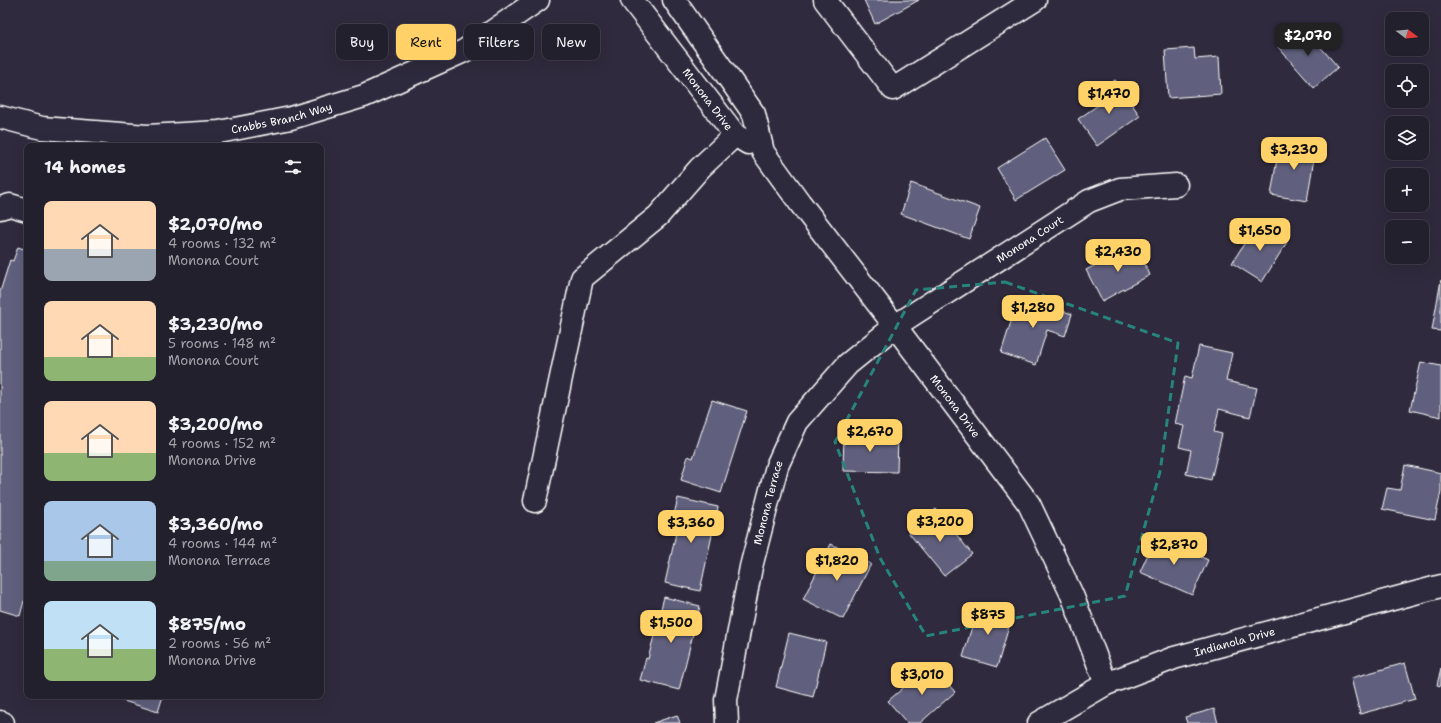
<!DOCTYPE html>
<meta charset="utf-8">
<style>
:root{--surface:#23202e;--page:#2f2d3a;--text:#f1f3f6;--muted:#a3a3aa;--line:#403e4a;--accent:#ffd166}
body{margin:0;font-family:"Shantell Sans",sans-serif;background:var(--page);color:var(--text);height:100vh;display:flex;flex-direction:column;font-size:15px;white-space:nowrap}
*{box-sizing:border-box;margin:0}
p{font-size:13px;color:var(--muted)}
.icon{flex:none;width:22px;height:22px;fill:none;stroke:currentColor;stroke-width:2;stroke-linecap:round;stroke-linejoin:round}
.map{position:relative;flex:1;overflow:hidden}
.details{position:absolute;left:24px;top:143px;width:300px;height:556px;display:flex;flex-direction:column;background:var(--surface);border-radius:8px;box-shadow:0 4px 16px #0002,0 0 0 1px var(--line)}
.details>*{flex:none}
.top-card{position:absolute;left:336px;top:24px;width:380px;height:36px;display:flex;gap:8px}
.needle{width:26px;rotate:106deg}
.tools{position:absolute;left:1385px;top:12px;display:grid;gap:8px}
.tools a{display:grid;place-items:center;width:44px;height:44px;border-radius:8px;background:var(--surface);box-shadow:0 4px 16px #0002,0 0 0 1px var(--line);font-size:20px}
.price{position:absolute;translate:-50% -34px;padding:0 9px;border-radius:8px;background:var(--accent);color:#111;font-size:13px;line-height:26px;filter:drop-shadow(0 1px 2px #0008)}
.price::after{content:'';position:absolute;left:50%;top:24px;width:12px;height:9px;margin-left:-6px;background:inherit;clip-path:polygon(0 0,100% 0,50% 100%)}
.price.selected{background:#222;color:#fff}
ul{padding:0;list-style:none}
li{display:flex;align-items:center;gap:12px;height:100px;padding:0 20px}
li span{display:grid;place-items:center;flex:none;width:112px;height:80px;border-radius:8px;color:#555}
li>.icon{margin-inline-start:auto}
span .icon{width:48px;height:48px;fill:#fffc;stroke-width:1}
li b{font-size:17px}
h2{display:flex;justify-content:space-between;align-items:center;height:48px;padding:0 20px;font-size:17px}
.chip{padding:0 14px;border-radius:8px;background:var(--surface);box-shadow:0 4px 16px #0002,0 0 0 1px var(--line);font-size:14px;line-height:36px}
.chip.selected{background:var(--accent);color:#111}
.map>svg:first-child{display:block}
</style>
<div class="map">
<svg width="1441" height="723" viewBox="0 0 1441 723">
<rect width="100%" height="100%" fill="#2f2a3d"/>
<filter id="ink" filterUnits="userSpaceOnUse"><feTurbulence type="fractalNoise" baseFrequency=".025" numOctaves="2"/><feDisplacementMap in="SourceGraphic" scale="8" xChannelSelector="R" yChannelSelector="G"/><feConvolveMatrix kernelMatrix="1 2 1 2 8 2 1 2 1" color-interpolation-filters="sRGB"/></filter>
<g filter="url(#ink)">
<path fill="#61617e" stroke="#fff" d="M864 0H919L875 24Z
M1302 26 1338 67 1314 88 1278 47Z
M1194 48 1195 59 1219 57 1221 94 1168 98 1165 50Z
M1115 80 1140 116 1097 146 1078 119 1107 99 1100 91Z
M1045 138 1065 170 1016 200 997 168Z
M1280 141 1316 146 1307 201 1271 195Z
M911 183 980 208 969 239 901 214Z
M1257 223 1287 242 1262 282 1232 263Z
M1135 245 1150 275 1102 301 1086 270Z
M18 247 27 250V602L24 601 20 616 0 610V292L10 260 13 261Z
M1441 280V331L1432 330Z
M1019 297 1072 314 1065 336 1047 330 1036 365 1001 353Z
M1199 346 1232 353 1226 381 1257 388 1250 417 1219 409 1214 432 1222 434 1211 480 1186 474 1191 450 1179 447 1184 426 1175 424 1185 376 1192 378Z
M1421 362 1441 366V417L1410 410Z
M712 400 747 411 721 493 681 480 688 456 693 458Z
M844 433 898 435 897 472 843 471Z
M1405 465 1441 473V491L1435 520 1382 509 1387 488 1400 490Z
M678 498 718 507 700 591 665 583 678 524 672 523Z
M936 509 972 554 944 576 908 532Z
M1156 536 1208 560 1192 595 1140 572Z
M831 544 871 564 843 619 803 599Z
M664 597 700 606 679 690 640 680 646 658 648 659Z
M978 606 1012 616 997 667 963 657Z
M789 633 826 642 813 697 776 687Z
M1405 663 1415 699 1360 714 1351 678Z
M931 664 955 692 920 723H907L888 701Z
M1441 668V686L1437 685Z
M108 696H163L158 712Z
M1214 709 1218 723H1187L1185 717Z
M677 715 680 723H653Z"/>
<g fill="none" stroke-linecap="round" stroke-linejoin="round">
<defs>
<g id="minor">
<path id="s1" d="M632 0 735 135 748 143"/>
<path id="s2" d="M674 0 754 114 763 152 800 203 895 326 1029 504 1072 595 1106 684"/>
<path d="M825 0 893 89 1035 0"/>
<path id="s3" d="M0 117 42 128 147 136 219 132 291 118 364 96 464 51 538 0"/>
<path d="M0 208 10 205 27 210"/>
<path d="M535 501 582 278 658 216 700 168 735 135"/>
<path d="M0 722 3 723"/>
<path id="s4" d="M727 723 726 700 751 567 777 466 797 422 848 364 895 326 1089 201 1120 189 1176 185"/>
<path id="s5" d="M1039 723 1106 684 1174 658 1441 586"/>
</g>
</defs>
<use href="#minor" stroke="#fff" stroke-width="25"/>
<use href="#minor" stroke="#2f2a3d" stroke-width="22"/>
</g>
</g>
<path fill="none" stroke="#27847c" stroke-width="3" stroke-dasharray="8 5" stroke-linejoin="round" d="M1005 282 1178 343 1160 472 1125 596 926 636 880 558 835 442 916 290Z"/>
<g text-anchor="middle" stroke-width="3" stroke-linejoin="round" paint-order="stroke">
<g font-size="11" fill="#fff" stroke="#2f2a3d">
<text dy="4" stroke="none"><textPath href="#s1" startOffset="125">Monona Drive</textPath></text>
<text dy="4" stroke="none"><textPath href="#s3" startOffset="285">Crabbs Branch Way</textPath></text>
<text dy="4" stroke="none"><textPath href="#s4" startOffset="609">Monona Court</textPath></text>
<text dy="4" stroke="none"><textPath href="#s2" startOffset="497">Monona Drive</textPath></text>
<text dy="4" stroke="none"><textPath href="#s4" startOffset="225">Monona Terrace</textPath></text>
<text dy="4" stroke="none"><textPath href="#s5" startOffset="213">Indianola Drive</textPath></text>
</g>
</g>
</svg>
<div class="tools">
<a><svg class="needle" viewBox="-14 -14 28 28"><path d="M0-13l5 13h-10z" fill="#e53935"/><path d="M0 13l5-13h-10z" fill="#a3a3aa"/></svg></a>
<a><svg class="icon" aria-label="locate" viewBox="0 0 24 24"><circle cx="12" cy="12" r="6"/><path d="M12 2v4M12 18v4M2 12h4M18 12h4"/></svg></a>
<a><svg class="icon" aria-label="layers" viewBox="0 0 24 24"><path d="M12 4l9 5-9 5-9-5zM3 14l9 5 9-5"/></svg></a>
<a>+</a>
<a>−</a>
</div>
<b class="price selected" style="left:1308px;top:57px">$2,070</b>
<b class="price" style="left:1109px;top:115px">$1,470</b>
<b class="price" style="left:1294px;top:171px">$3,230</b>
<b class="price" style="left:1260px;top:252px">$1,650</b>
<b class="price" style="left:1118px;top:273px">$2,430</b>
<b class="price" style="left:1033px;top:329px">$1,280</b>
<b class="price" style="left:870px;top:453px">$2,670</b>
<b class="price" style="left:940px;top:543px">$3,200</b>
<b class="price" style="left:691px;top:544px">$3,360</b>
<b class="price" style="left:1174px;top:566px">$2,870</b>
<b class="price" style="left:837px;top:582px">$1,820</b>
<b class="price" style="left:988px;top:636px">$875</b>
<b class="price" style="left:671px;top:644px">$1,500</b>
<b class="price" style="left:922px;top:696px">$3,010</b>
<div class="top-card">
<a class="chip">Buy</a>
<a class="chip selected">Rent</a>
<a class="chip">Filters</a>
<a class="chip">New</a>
</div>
<section class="details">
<h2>14 homes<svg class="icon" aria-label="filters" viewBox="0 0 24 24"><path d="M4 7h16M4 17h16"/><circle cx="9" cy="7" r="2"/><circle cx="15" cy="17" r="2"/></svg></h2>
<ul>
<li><span style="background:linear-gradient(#ffd9b3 60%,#9aa5b1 0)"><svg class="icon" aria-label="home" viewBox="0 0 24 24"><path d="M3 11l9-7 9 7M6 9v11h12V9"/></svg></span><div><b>$2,070/mo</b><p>4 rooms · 132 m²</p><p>Monona Court</p></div></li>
<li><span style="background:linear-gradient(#ffd9b3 70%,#8fb573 0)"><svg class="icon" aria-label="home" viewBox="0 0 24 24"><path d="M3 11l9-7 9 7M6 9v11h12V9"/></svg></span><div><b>$3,230/mo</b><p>5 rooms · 148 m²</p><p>Monona Court</p></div></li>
<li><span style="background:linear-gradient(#ffd9b3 65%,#8fb573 0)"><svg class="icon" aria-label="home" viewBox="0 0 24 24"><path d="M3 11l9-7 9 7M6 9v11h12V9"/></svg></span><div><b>$3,200/mo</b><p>4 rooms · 152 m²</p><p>Monona Drive</p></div></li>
<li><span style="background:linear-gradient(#a9c7e8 75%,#7fa58c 0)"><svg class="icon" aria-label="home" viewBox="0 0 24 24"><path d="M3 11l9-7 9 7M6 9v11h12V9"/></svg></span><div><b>$3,360/mo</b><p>4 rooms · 144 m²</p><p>Monona Terrace</p></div></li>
<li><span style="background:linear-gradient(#bfe0f5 60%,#8fb573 0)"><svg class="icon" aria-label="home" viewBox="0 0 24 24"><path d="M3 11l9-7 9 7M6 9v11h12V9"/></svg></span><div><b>$875/mo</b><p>2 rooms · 56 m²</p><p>Monona Drive</p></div></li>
</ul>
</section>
</div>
